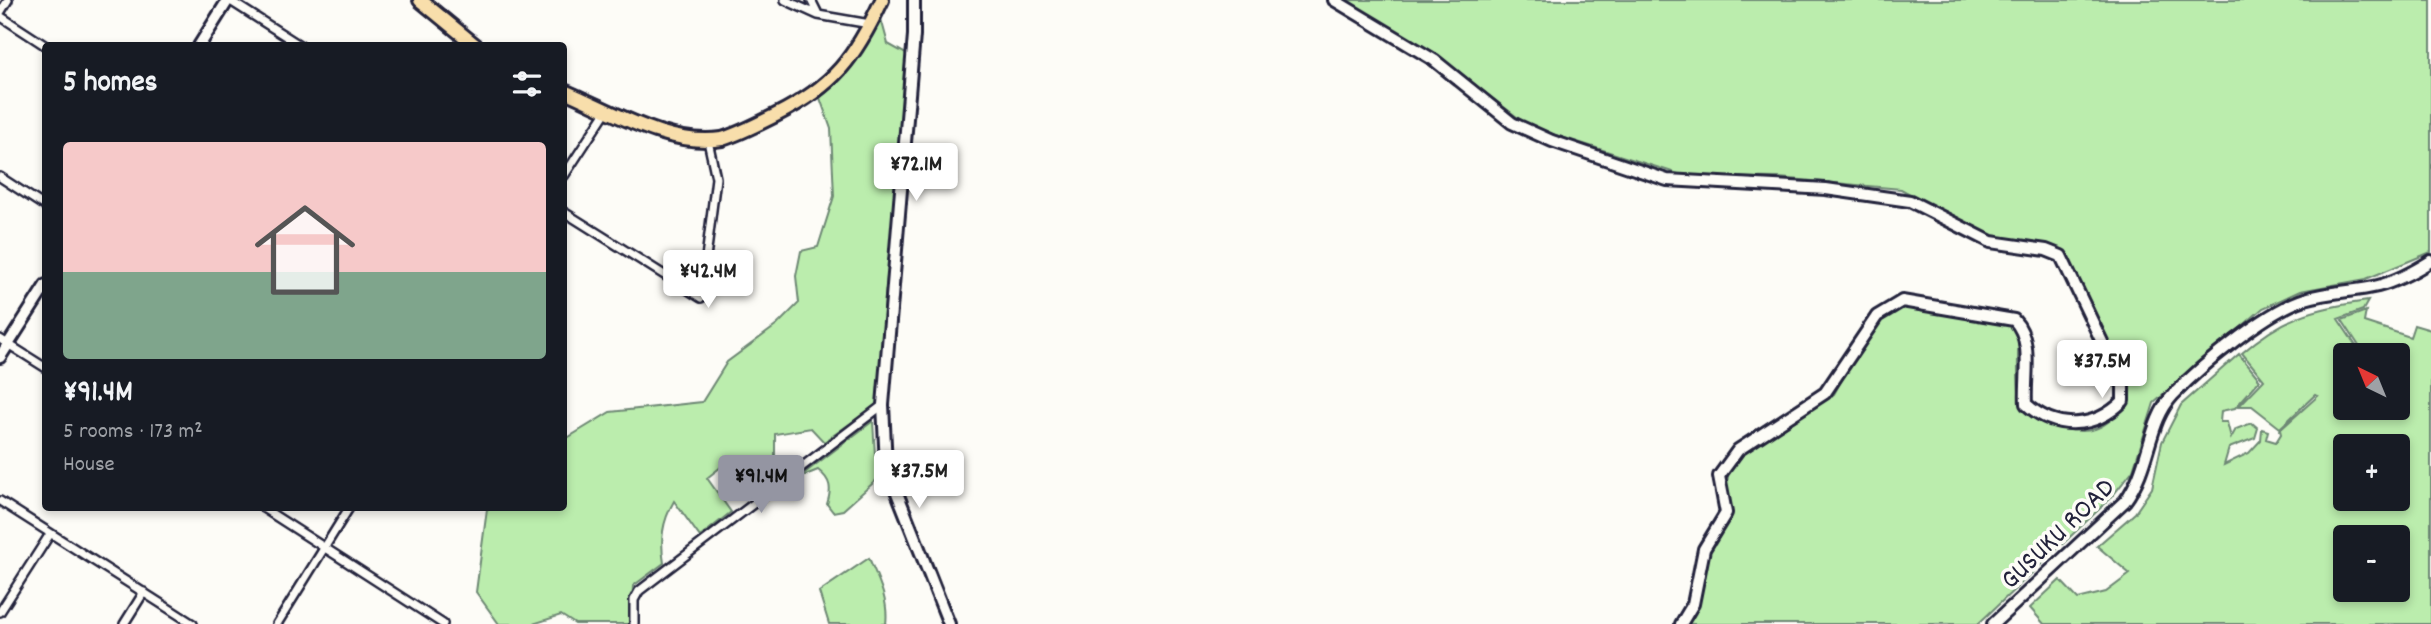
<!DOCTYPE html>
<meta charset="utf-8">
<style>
:root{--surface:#171b24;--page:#20242c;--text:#f1f3f6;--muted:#9ea1a6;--accent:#9495a2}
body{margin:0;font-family:Dekko,sans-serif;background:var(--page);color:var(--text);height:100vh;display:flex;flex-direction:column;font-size:26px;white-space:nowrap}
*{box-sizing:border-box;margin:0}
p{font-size:23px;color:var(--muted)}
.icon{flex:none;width:38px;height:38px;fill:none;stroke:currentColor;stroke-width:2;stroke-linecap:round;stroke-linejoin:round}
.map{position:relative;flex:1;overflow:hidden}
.details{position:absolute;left:42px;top:42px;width:525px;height:469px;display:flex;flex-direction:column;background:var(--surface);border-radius:7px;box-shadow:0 4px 10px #0003}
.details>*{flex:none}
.needle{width:46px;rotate:317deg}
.controls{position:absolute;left:2333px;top:343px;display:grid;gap:14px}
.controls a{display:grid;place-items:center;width:77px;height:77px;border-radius:7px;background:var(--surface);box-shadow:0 4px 10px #0003;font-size:35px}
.price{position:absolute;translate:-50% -60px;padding:0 16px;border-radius:7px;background:#fff;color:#222;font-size:23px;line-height:46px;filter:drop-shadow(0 2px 4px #0008)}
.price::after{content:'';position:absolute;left:50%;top:42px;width:21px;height:16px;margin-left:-10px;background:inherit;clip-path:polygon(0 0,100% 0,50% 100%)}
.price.selected{background:var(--accent);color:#111}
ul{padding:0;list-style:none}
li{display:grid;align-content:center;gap:14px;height:371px;padding:0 21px}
li span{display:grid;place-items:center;height:217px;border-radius:7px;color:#555}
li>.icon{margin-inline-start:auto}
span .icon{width:126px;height:126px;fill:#fffc;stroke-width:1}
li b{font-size:30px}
h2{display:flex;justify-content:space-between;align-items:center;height:84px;padding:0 21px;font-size:30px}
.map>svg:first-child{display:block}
</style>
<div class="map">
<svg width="2431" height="624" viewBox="0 0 2431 624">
<rect width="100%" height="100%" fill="#fdfcf7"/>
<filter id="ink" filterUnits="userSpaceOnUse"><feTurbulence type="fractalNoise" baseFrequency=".0143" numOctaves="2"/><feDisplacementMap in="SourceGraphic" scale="14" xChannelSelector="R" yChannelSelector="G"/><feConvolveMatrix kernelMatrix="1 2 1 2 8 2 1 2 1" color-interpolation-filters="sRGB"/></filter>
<g filter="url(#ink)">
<path fill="#bbedad" stroke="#6e8874" stroke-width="2" fill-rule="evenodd" d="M1345 0H2431V252L2366 279 2300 291 2263 308 2154 403 2133 470 2110 499 1978 624H1688L1693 617 1705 553 1731 517 1726 490 1729 469 1746 451 1834 394 1867 335 1891 309 1910 306 2005 321 2018 331C2019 351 2016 379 2020 397 2025 423 2073 436 2095 429 2110 424 2118 412 2127 400V382L2067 255 2055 248 1986 236 1901 189 1779 178 1688 177 1530 127 1431 51Z
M880 15 888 44 908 55 885 298 879 403 824 442 811 428 775 434V477L760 489 731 459 707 478 731 512 700 537 674 501C662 522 660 540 664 563L633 586 631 624H575L561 615 533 624H499L476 592 487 509 564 508V440L610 412 702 402 727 362 777 325 799 303 796 276 801 251 818 247 834 196 831 129 820 98 856 61Z
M2368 301 2363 310 2338 319 2362 355H2345V408H2398V355H2365L2342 320 2366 311 2364 322 2410 337 2414 325 2431 330V624H2044L2030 608 2060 580 2078 599 2106 592 2130 574 2097 546 2135 513 2152 488 2162 442 2181 405 2239 354 2260 380 2235 408 2221 411 2220 422H2227L2231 438 2236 429 2252 423 2258 428 2255 438 2229 448 2224 465 2249 453 2261 440 2262 429 2268 431 2266 439 2276 442 2281 434 2280 430 2318 396 2315 395 2280 428 2252 406H2239L2264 380 2242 353C2283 317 2314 308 2368 301ZM2398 446V499H2345V446ZM2398 537V590H2345V537Z
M873 421 875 455 881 476 843 510 833 512 827 504C832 489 831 480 818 470L798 478Z
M869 558C878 579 889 600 886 624H829L819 592Z"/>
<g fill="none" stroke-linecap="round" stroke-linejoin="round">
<defs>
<path id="street" d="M229 0 301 46
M785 0 818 15 870 24
M811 0 818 14
M0 13 8 0
M0 16 46 46
M564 176 607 110
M0 177 46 207
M564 212 701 298 716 178 708 141
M0 339 46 368
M0 501 193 624
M263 508 443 624
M0 612 50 534
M124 624 144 592
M277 624 349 508
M634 624V600L639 591 883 405"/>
<path id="secondary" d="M914 0V35L883 405 886 465 949 624
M1334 0 1434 60 1512 123 1552 141 1667 180 1826 189 1910 201 1991 242 2046 250 2061 256 2123 386V401C2095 429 2056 431 2026 404 2024 376 2034 341 2014 320L1902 301 1877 316 1825 393 1738 450 1719 476 1726 513 1704 549 1693 604 1681 624
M199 46 228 0
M0 357 46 285
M1993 624 2125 501C2151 466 2147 423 2173 395 2201 366 2266 311 2305 299 2329 291 2354 292 2378 286 2397 281 2415 271 2431 261"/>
<path id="primary" d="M420 0 476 46
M564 91C612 111 668 147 722 139 741 133 758 124 776 115 834 86 855 58 882 0"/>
</defs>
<use href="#street" stroke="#22223b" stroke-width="12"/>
<use href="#secondary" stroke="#22223b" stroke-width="16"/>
<use href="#primary" stroke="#22223b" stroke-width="18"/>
<use href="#street" stroke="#fdfcf7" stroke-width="7"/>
<use href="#secondary" stroke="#fdfcf7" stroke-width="10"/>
<use href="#primary" stroke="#f8deab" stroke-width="12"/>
</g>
</g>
<g text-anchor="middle" stroke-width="7" stroke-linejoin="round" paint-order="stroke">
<g font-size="28" fill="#22223b" stroke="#fdfcf7">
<text transform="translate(2056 532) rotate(-44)" y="10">GUSUKU ROAD</text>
</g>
</g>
</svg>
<div class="controls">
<a><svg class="needle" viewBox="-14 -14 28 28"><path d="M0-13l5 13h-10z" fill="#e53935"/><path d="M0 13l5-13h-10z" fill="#9ea1a6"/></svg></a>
<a>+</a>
<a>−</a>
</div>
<b class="price" style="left:916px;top:203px">¥72.1M</b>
<b class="price" style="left:708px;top:310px">¥42.4M</b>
<b class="price" style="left:2102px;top:400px">¥37.5M</b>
<b class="price" style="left:919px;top:510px">¥37.5M</b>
<b class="price selected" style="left:761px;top:515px">¥91.4M</b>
<section class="details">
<h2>5 homes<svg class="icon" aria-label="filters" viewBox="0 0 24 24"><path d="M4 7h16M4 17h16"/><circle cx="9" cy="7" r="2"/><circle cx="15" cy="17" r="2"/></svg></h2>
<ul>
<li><span style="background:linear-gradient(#f6c9c9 60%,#7fa58c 0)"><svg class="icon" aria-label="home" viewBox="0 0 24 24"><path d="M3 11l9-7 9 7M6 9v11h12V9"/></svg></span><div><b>¥91.4M</b><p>5 rooms · 173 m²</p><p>House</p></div></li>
</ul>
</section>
</div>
